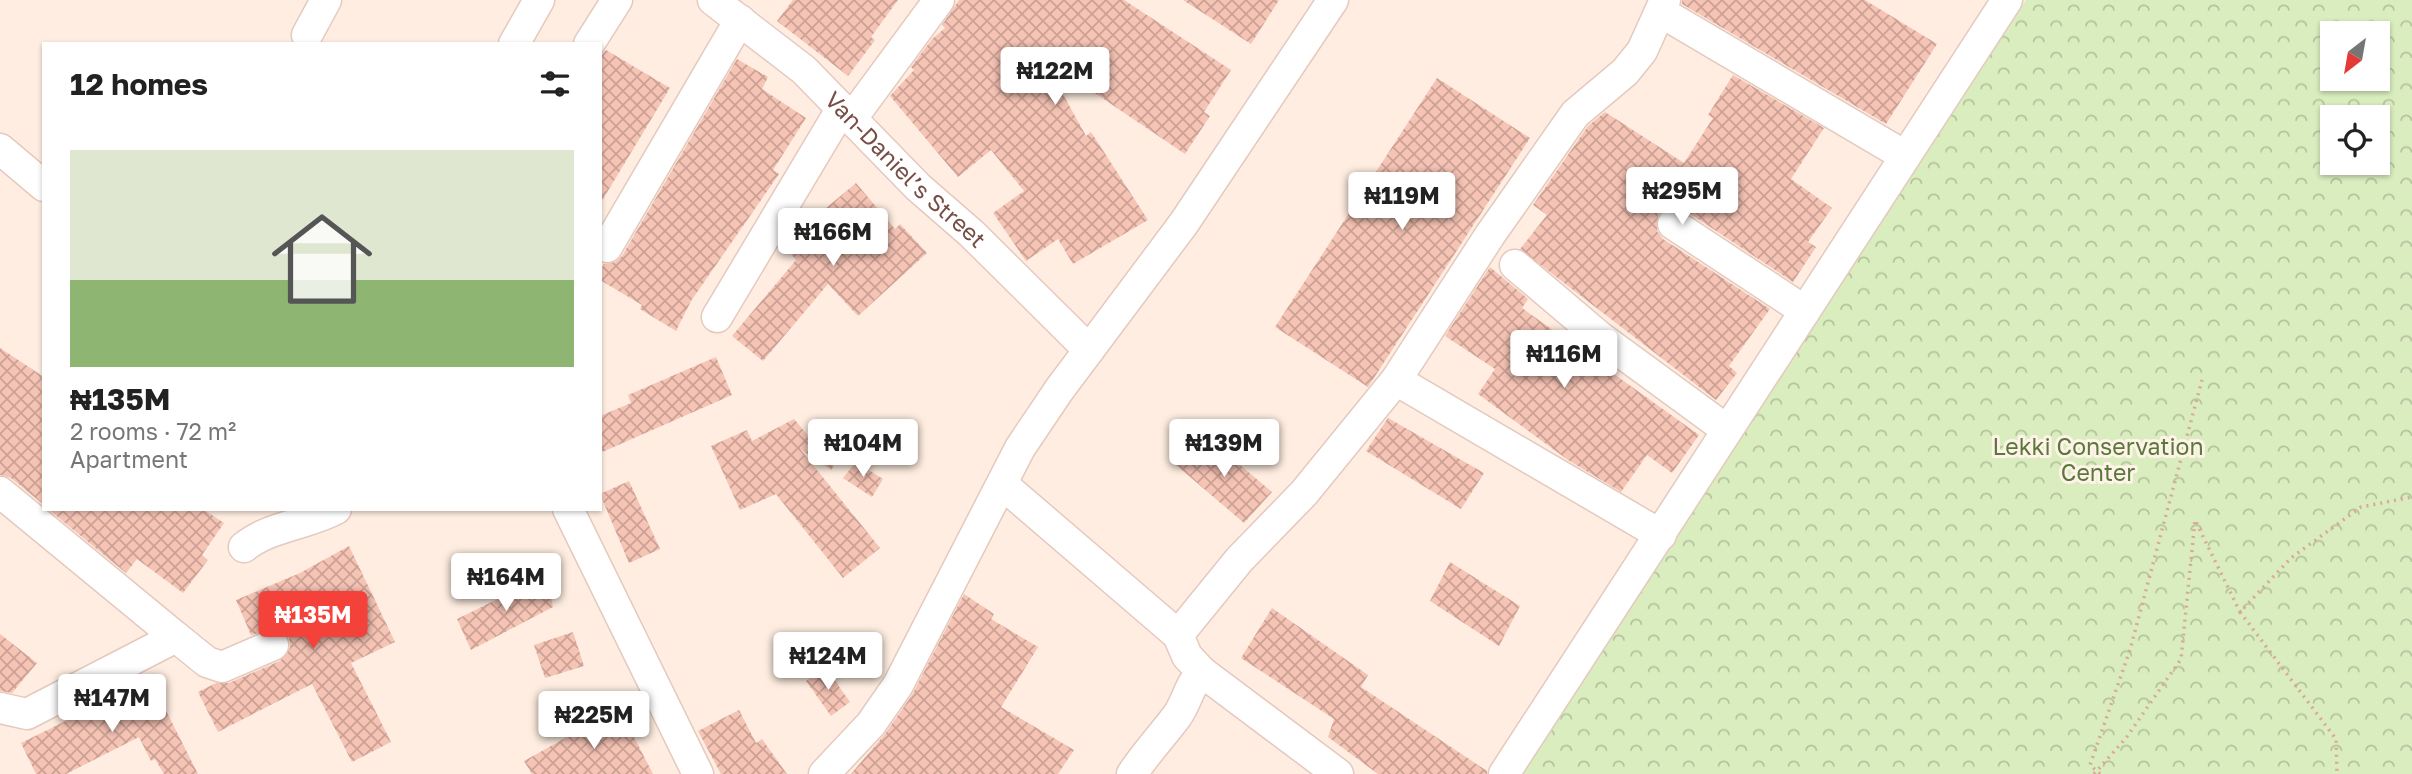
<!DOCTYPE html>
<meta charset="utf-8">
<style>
:root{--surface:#fff;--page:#f6f6f6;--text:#222;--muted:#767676;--line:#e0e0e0;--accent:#f4423a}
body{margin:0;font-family:"Golos Text",sans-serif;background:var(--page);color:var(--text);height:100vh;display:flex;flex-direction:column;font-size:26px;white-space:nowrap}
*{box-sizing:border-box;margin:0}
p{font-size:23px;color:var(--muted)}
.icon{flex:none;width:38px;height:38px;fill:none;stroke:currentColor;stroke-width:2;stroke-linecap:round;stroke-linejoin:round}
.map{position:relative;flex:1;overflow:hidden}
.details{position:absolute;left:42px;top:42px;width:560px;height:469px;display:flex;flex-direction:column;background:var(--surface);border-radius:0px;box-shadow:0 2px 5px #0004}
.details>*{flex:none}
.needle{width:46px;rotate:211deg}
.tools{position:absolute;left:2320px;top:21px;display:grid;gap:14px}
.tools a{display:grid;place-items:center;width:70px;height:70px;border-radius:0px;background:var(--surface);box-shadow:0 2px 5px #0004;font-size:35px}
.price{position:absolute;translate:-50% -60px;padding:0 16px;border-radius:7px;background:#fff;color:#222;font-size:23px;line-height:46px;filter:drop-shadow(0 2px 4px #0008)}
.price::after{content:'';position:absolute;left:50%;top:42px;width:21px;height:16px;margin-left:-10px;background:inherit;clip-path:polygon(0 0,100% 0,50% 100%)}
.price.current{background:var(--accent);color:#fff}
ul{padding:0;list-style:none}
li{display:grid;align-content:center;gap:14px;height:371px;padding:0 28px}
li+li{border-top:2px solid var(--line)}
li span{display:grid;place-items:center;height:217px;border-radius:0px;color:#555}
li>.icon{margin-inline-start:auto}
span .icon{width:126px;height:126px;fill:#fffc;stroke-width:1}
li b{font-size:30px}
h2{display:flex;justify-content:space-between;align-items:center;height:84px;padding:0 28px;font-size:30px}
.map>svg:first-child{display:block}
</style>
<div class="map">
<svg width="2412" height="774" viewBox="0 0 2412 774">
<defs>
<pattern id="park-crowns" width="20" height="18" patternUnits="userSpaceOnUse" patternTransform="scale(1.75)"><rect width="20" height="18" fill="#d9edbe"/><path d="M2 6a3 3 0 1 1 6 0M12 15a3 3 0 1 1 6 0" fill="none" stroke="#b5c29c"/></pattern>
<pattern id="building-cross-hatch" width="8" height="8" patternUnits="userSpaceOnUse" patternTransform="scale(1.75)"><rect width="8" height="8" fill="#f6c4b5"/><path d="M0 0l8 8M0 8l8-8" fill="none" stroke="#cca195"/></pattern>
</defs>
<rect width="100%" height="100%" fill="#feede0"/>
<path fill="url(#park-crowns)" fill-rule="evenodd" d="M2026 0H2412V774H1511ZM2333 33H2378V79H2333ZM2333 117H2378V163H2333Z"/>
<path fill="url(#building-cross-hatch)" d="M793 0H898L871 37 875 40 848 76 777 21Z
M959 0H1124L1231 70 1204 112 1210 116 1185 154 1043 58 1086 136 1091 132 1148 220 1073 264 1058 239 1026 261 993 213 1024 191 991 150 958 177 890 96 914 70 911 67 932 39 945 28 942 25Z
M1183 0H1279L1251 44Z
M1682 0H1865L1937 44 1886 124 1682 4Z
M606 50 670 88 600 204V57Z
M737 59 768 77 762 89 806 118 773 170 779 174 691 301 676 331 640 309 642 305 600 280V271L604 264 615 262 622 256Z
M1733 75 1824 128 1791 179 1832 208 1808 242 1816 247 1793 282 1683 209 1666 208 1658 215 1657 231 1663 239 1770 309 1729 366 1737 373 1716 400 1520 249 1547 215 1533 205 1588 126 1605 112 1684 163 1713 118 1708 115Z
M1437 78 1530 138 1368 387 1275 327Z
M856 183 895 229 900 224 927 253 858 316 828 284 763 361 732 336 796 260 783 244Z
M1490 267 1528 299 1522 308 1699 435 1672 473 1647 455 1621 492 1568 460 1478 394 1495 369 1445 336Z
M0 348 44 377V505L11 478 0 475Z
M716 357 732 395 600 453V416L631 403 628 395Z
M1388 418 1484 473 1461 509 1366 451Z
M794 419 834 466 831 470 800 449 880 548 843 578 776 494 740 510 711 446 747 430 752 441Z
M1203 434 1272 492 1244 523 1176 465Z
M856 462 883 479 872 497 843 478Z
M629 481 660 549 629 563 600 494Z
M48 509H203L224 523 202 555 208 560 183 593 137 559 126 573Z
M349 546 395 642 351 663 391 742 352 762 312 684 218 732 198 692 216 683H229L280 661 290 648 289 637 276 628 251 635 236 600 300 573Z
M1450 562 1520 606 1499 646 1430 601Z
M547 575 553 607 471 650 457 619Z
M964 594 994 614 991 619 1038 647 1001 707 1074 750 1058 774H851L885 734 912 695Z
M1272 608 1368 675 1361 687 1487 771V774H1378L1328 737 1334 719 1241 658Z
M573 632 584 666 545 678 534 645Z
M0 634 37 663 12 693 0 691Z
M825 667 850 702 831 716 806 681Z
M148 675 198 774H164L155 759 151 761 139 737 66 774H36L21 743 118 695 116 691Z
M619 708 653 774H532L524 761Z
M739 710 756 743 762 739 787 774H721L698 731Z"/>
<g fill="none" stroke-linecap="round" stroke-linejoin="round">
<defs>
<g id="minor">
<path id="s1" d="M713 0 804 70 918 187 972 234 1089 350"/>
<path d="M1661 12 1905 156"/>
<path d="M307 35 326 0"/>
<path d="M514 44 539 0"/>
<path d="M589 44 617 0"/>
<path d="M852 118 939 0"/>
<path d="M0 149 44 186"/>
<path d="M1673 224 1805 311"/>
<path d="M607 247 740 20"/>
<path d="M1515 265 1600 337 1727 430"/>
<path d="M717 317 842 108"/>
<path d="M1002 484 1178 635 1187 656 1202 672C1189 685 1187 702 1177 716 1162 736 1146 753 1132 774"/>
<path d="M0 492 176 637 27 714 0 708"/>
<path d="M568 509 698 774"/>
<path d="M1661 535 1396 380 1490 235 1575 114 1625 72 1642 51 1665 0"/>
<path d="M244 547C270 526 306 525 336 509"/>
<path d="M1178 635 1239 560 1304 493 1396 380"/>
<path d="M176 637 207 662 222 667 273 645"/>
<path d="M1202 672 1338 774"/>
<path d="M824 774 871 724 898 685 1020 448 1059 390 1184 223 1333 0"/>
<path d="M1504 774 2007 0"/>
</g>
</defs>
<use href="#minor" stroke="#e5c9be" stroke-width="33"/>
<path stroke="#dba799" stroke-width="3.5" stroke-dasharray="2 5" stroke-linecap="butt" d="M2240 612 2336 739 2337 774
M2094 774 2126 738 2181 659 2195 520 2240 612 2291 558 2361 507 2412 497"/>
<use href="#minor" stroke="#fff" stroke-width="30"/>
<path stroke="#dba799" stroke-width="3.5" stroke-dasharray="2 5" stroke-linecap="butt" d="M2100 774 2090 765 2130 650 2202 380"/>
</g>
<g text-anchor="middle" stroke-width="6" stroke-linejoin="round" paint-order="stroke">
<g font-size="23" fill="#774e45" stroke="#fff2e8">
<text dy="8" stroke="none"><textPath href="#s1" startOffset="257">Van-Daniel’s Street</textPath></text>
</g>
<g font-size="23" fill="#58793a" stroke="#fff2e8">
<text x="2098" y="455">Lekki Conservation<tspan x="2098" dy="26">Center</tspan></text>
</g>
</g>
</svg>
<div class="tools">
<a><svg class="needle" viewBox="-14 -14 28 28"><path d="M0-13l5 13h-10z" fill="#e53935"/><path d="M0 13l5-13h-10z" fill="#767676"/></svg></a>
<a><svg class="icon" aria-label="locate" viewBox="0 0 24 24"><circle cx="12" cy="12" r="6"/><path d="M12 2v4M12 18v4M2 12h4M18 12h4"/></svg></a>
</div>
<b class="price" style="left:1055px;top:107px">₦122M</b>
<b class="price" style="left:1682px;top:227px">₦295M</b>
<b class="price" style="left:1402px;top:232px">₦119M</b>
<b class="price" style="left:833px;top:268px">₦166M</b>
<b class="price" style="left:1564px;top:390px">₦116M</b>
<b class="price" style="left:863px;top:479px">₦104M</b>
<b class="price" style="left:1224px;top:479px">₦139M</b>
<b class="price" style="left:506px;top:613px">₦164M</b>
<b class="price current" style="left:313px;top:651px">₦135M</b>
<b class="price" style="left:828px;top:692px">₦124M</b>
<b class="price" style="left:112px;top:734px">₦147M</b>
<b class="price" style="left:594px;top:751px">₦225M</b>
<section class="details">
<h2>12 homes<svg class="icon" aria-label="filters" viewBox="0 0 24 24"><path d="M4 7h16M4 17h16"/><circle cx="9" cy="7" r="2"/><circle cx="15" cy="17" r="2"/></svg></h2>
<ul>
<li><span style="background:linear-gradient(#dfe7d0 60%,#8fb573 0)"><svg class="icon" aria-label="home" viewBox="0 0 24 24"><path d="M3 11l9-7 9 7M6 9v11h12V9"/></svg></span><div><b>₦135M</b><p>2 rooms · 72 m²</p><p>Apartment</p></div></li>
</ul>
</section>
</div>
